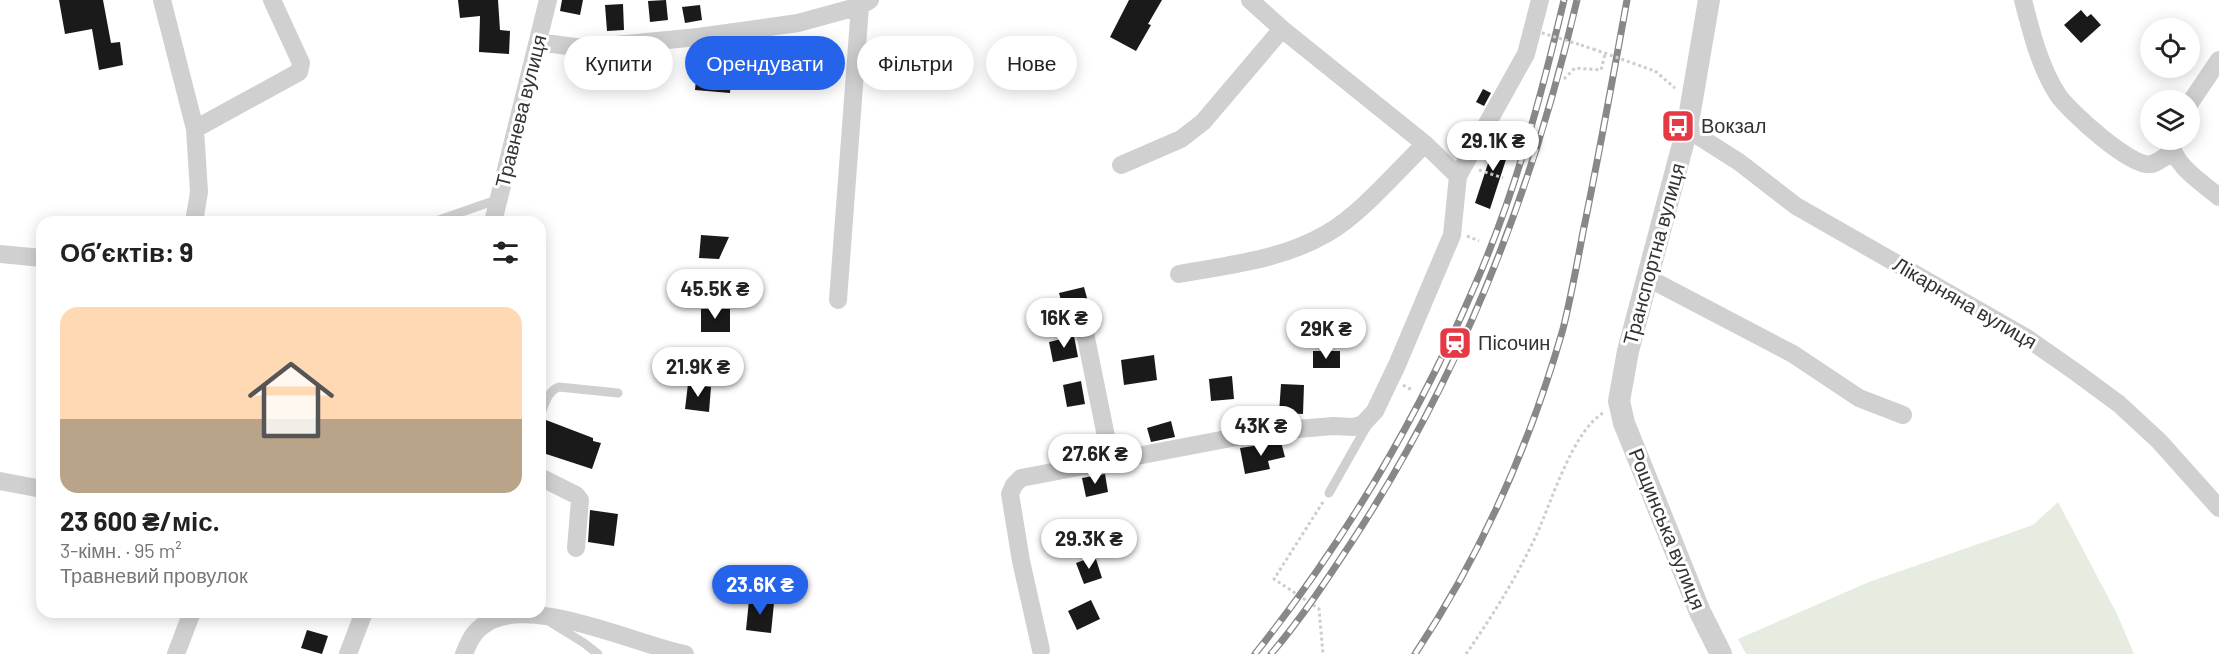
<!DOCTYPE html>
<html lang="uk">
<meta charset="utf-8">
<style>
:root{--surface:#fff;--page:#f2f2f2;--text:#222;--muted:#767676;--accent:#2563eb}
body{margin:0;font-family:Barlow,sans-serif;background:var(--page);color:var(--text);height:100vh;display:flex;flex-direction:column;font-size:22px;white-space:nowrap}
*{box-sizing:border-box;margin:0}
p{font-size:20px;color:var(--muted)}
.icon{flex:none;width:33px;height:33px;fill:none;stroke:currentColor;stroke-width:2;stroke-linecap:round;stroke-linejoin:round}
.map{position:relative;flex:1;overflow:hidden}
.details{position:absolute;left:36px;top:216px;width:510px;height:402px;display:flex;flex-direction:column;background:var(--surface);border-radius:18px;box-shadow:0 3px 15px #0003}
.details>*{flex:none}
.hud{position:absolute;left:564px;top:36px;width:570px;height:54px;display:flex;gap:12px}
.tools{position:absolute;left:2140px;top:18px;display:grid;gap:12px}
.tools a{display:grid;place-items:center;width:60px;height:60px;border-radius:50%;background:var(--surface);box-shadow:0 3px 15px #0003;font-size:30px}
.price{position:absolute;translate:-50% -51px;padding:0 14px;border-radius:21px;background:#fff;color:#222;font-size:20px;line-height:39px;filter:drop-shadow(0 2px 3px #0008)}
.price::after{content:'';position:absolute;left:50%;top:36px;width:18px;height:14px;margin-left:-9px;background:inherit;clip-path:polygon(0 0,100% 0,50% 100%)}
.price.on{background:var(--accent);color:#fff}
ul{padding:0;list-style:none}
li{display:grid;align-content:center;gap:12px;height:318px;padding:0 24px}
li span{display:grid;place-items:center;height:186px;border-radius:18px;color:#555}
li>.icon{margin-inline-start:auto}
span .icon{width:108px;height:108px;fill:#fffc;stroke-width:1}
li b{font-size:26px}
h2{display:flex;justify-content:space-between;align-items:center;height:72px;padding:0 24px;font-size:26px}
.chip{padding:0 21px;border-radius:27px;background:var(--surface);box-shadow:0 3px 15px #0003;font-size:21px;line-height:54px}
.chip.on{background:var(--accent);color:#fff}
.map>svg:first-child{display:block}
</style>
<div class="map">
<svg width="2219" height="654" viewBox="0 0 2219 654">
<rect width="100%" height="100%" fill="#fff"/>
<path fill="#e6ecdf" d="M2058 502 2117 614 2134 654H1746L1738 639 1869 582 2033 525Z"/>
<path fill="#1a1a1a" d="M59 0H103L111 43 120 42 123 65 99 70 92 29 65 34Z
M458 0H498L500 30 510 31 509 54 479 52 480 16 460 18Z
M562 0H583L580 15 560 11Z
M666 0 668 20 650 22 648 1Z
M1129 0H1162L1148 24 1151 25 1136 51 1110 37Z
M623 4 624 30 607 31 605 5Z
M700 5 702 20 685 23 682 7Z
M2081 10 2087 17 2091 14 2101 25 2081 43 2064 25Z
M790 36 792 51 778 52 781 72 731 79 730 93 695 90 698 58 721 60 722 55 748 57 746 42Z
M626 55 627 64H635V81L609 80V57Z
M1483 89 1491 93 1484 106 1476 102Z
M1497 136 1512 141 1490 209 1475 203Z
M701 235 729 237 719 259 699 258Z
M1084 287 1090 309 1065 315 1059 293Z
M701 309H730V332H701Z
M1074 336 1078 357 1053 362 1049 342Z
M1313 351H1340V368H1313Z
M1154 355 1157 380 1124 385 1121 360Z
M1232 376 1234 399 1211 401 1209 379Z
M1081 381 1085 404 1067 407 1063 385Z
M688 384 711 387 709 412 685 409Z
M1281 384 1304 385 1303 414 1279 413Z
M546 420 593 438V441L601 443 592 469 540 452V427Z
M1171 421 1175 437 1151 442 1147 428Z
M1281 442 1285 457 1268 461 1270 469 1245 474 1240 448Z
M1105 474 1108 492 1086 497 1082 478Z
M590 510 618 514 614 546 588 542Z
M1095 556 1102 578 1084 584 1076 563Z
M749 600 774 603 771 633 746 630Z
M1091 600 1100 619 1077 630 1068 611Z
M307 630 328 636 322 654 301 648Z"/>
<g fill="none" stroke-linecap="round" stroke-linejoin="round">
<path stroke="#cdcdcd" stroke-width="3" stroke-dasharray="3 3" stroke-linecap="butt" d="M1581 45 1593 49
M1655 71 1675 88
M1564 79 1575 68 1601 70 1605 54
M1479 170 1503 178
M1467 236 1479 241
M1403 385 1412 390
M1323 502 1274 579 1319 609 1323 654
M1466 654C1491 618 1515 580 1534 540 1551 505 1571 433 1603 413"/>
<path stroke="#d0d0d0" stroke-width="9" d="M433 222 499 199
M540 417C544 406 547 391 559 387L618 393
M1329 493 1368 424
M550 622 584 643 598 654"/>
<path stroke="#d0d0d0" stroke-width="18" d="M162 0 195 129 199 192 194 222
M1250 0 1282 29 1425 144 1458 176
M2023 0C2031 31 2040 68 2058 95 2069 111 2133 170 2152 164 2159 162 2166 156 2172 152
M538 42 575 47H595L698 37 798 23 860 6 870 0
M2190 103 2219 60
M195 129 299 72 301 63 272 0
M1687 129 1739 162 1796 206 2027 338 2077 373 2119 404 2159 441 2219 508
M2170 140C2174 166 2200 181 2219 197
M1121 165 1181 139 1203 122 1282 29
M493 222 548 0
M0 254 42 258
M1179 274C1228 265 1281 260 1326 234 1360 215 1396 172 1425 144
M1648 278 1793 354 1859 398 1903 415
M838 300 860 6
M1084 328 1111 461
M540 477 576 495 580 500 576 548
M0 481 42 489
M1041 650 1021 561 1010 494 1014 485 1021 478 1263 432 1333 426 1354 427 1363 424 1375 411 1397 365 1452 235 1458 176 1526 54 1540 0
M176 654 192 612
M348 654 364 612
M464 654C468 644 472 634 481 627 524 590 636 645 685 654"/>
<path stroke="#d0d0d0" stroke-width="22" d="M1709 0 1687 129 1628 351 1619 401 1624 423 1700 612 1721 654"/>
<defs>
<path id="rail" d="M1255 654C1345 541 1418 418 1475 285 1515 194 1541 97 1564 0
M1271 654C1301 619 1326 581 1351 543 1461 376 1532 194 1577 0
M1415 654C1481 555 1530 444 1563 329 1571 297 1577 264 1583 232 1599 155 1613 77 1627 0"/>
</defs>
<use href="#rail" stroke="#888" stroke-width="7"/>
<use href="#rail" stroke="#fff" stroke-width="4.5" stroke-dasharray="14" stroke-linecap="butt"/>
<path stroke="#cdcdcd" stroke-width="3" stroke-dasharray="3 3" stroke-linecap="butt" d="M1536 31 1581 45
M1593 49 1655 71"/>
</g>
<defs>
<symbol id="bus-square" viewBox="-11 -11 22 22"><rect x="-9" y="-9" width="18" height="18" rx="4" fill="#e63946" stroke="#fff"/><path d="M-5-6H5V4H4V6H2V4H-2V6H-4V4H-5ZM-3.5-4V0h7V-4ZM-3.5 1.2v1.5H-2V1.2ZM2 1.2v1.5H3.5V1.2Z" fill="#fff"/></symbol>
<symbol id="station-square" viewBox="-11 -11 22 22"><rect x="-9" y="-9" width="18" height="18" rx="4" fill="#e63946" stroke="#fff"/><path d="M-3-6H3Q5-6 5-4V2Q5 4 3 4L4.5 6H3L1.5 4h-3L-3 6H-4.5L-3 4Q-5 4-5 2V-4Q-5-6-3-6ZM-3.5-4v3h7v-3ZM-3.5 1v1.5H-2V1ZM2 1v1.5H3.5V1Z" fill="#fff"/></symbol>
</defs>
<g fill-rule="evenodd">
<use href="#bus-square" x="1659" y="107" width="38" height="38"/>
<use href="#station-square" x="1436" y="324" width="38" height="38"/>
</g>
<g text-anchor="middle" stroke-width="6" stroke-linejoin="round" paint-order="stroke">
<g font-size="20" fill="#333" stroke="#fff">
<text transform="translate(521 111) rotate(-76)" y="7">Травнева вулиця</text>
<text transform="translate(1654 254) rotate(-75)" y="7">Транспортна вулиця</text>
<text transform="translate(1965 303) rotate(30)" y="7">Лікарняна вулиця</text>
<text transform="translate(1667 529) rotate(68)" y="7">Рощинська вулиця</text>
</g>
<g font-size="20" fill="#333" stroke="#fff" text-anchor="start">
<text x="1701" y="133">Вокзал</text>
<text x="1478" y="350">Пісочин</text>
</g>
</g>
</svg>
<div class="tools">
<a><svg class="icon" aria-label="locate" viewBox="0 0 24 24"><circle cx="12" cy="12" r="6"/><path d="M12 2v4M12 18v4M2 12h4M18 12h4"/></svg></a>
<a><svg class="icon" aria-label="layers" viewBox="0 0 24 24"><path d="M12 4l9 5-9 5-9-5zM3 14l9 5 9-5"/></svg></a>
</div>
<b class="price" style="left:1493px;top:172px">29.1K ₴</b>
<b class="price" style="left:715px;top:320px">45.5K ₴</b>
<b class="price" style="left:1064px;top:349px">16K ₴</b>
<b class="price" style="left:1326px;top:360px">29K ₴</b>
<b class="price" style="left:698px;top:398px">21.9K ₴</b>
<b class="price" style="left:1261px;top:457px">43K ₴</b>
<b class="price" style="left:1095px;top:485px">27.6K ₴</b>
<b class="price" style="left:1089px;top:570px">29.3K ₴</b>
<b class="price on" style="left:760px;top:616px">23.6K ₴</b>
<div class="hud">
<a class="chip">Купити</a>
<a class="chip on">Орендувати</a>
<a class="chip">Фільтри</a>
<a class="chip">Нове</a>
</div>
<section class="details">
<h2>Об’єктів: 9<svg class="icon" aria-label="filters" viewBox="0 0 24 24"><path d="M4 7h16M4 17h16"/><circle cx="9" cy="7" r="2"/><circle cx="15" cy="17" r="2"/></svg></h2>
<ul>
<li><span style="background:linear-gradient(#ffd9b3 60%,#b9a48a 0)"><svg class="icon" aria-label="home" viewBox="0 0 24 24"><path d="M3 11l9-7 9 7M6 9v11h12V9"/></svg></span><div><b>23 600 ₴/міс.</b><p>3-кімн. · 95 m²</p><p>Травневий провулок</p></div></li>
</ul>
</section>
</div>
